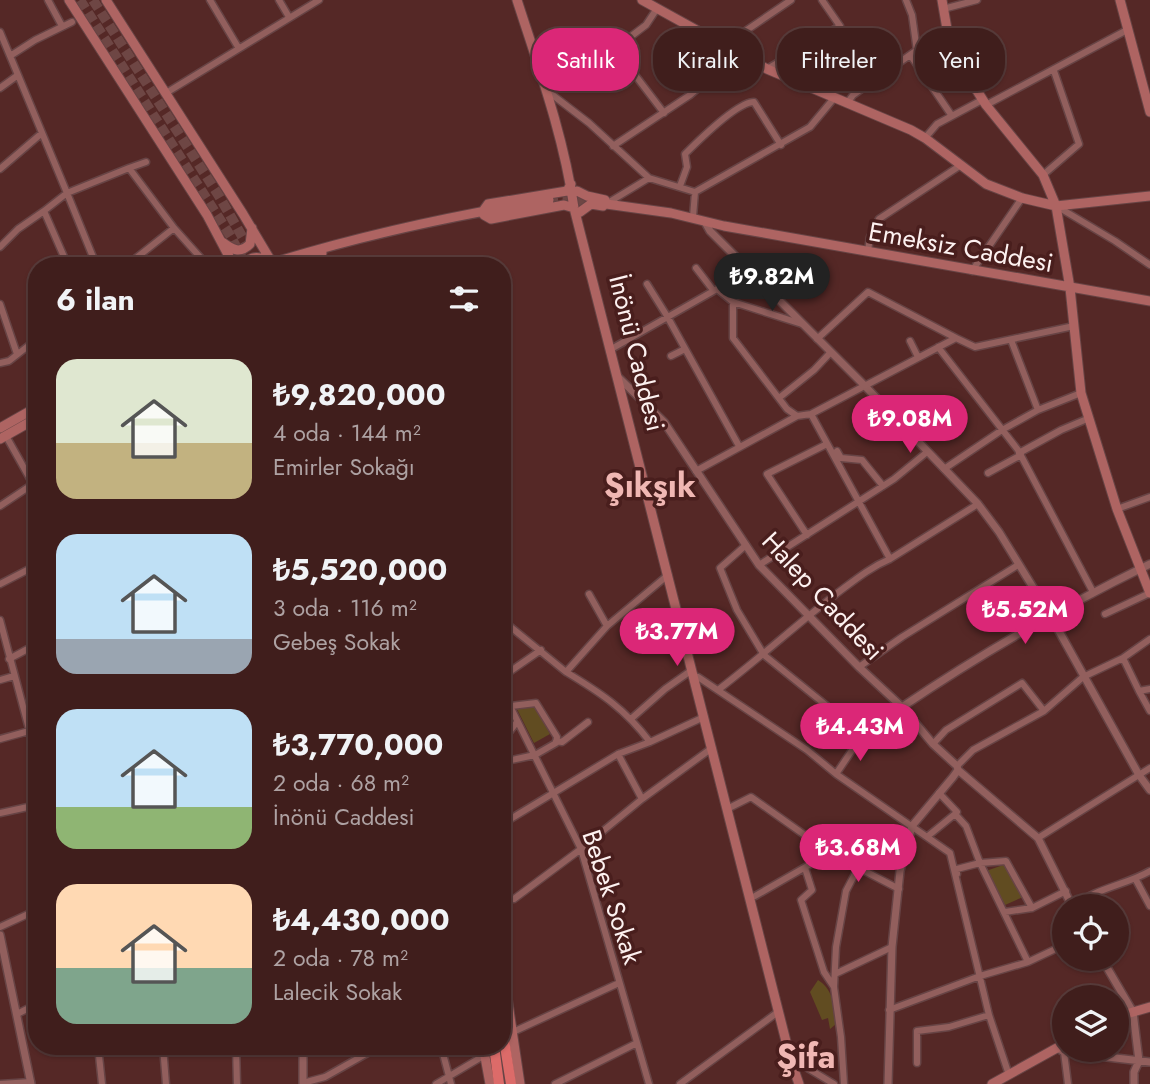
<!DOCTYPE html>
<html lang="tr">
<meta charset="utf-8">
<style>
:root{--surface:#401e1c;--page:#4b2b29;--text:#f1f3f6;--muted:#aea2a3;--line:#593c3b;--accent:#db2777}
body{margin:0;font-family:Jost,sans-serif;background:var(--page);color:var(--text);height:100vh;display:flex;flex-direction:column;font-size:26px;white-space:nowrap}
*{box-sizing:border-box;margin:0}
p{font-size:23px;color:var(--muted)}
.icon{flex:none;width:38px;height:38px;fill:none;stroke:currentColor;stroke-width:2;stroke-linecap:round;stroke-linejoin:round}
.map{position:relative;flex:1;overflow:hidden}
.panel{position:absolute;left:28px;top:257px;width:483px;height:798px;display:flex;flex-direction:column;background:var(--surface);border-radius:28px;box-shadow:0 2px 5px #0004,0 0 0 2px var(--line)}
.panel>*{flex:none}
.top-card{position:absolute;left:532px;top:28px;width:513px;height:63px;display:flex;gap:14px}
.controls{position:absolute;left:1052px;top:894px;display:grid;gap:14px}
.controls a{display:grid;place-items:center;width:77px;height:77px;border-radius:50%;background:var(--surface);box-shadow:0 2px 5px #0004,0 0 0 2px var(--line);font-size:35px}
.price{position:absolute;translate:-50% -60px;padding:0 16px;border-radius:24px;background:var(--accent);color:#fff;font-size:23px;line-height:46px;filter:drop-shadow(0 2px 4px #0008)}
.price::after{content:'';position:absolute;left:50%;top:42px;width:21px;height:16px;margin-left:-10px;background:inherit;clip-path:polygon(0 0,100% 0,50% 100%)}
.price.current{background:#222;color:#fff}
ul{padding:0;list-style:none}
li{display:flex;align-items:center;gap:21px;height:175px;padding:0 28px}
li span{display:grid;place-items:center;flex:none;width:196px;height:140px;border-radius:21px;color:#555}
li>.icon{margin-inline-start:auto}
span .icon{width:84px;height:84px;fill:#fffc;stroke-width:1}
li b{font-size:30px}
h2{display:flex;justify-content:space-between;align-items:center;height:84px;padding:0 28px;font-size:30px}
.tag{padding:0 24px;border-radius:28px;background:var(--surface);box-shadow:0 2px 5px #0004,0 0 0 2px var(--line);font-size:24px;line-height:63px}
.tag.current{background:var(--accent);color:#fff}
.map>svg:first-child{display:block}
</style>
<div class="map">
<svg width="1150" height="1084" viewBox="0 0 1150 1084">
<rect width="100%" height="100%" fill="#552826"/>
<path fill="#614c21" d="M532 701 550 734 534 743 515 705Z
M1006 864 1023 897 1005 905 986 871Z
M818 980C834 990 834 1007 836 1024L830 1029 828 1018 822 1020 810 992Z"/>
<g fill="none" stroke-linecap="round" stroke-linejoin="round">
<path stroke="#6e4644" stroke-width="9" stroke-dasharray="9 4.5" stroke-linecap="butt" d="M549 200 598 202"/>
<path stroke="#6e4644" stroke-width="10" stroke-dasharray="10 5" stroke-linecap="butt" d="M80 0 231 237 246 266
M93 0 219 196 259 266"/>
<defs>
<path id="minor" d="M48 0 62 26
M210 0 238 47
M279 0 289 17
M906 0 912 15 917 51
M943 9 977 0
M656 10 646 25 617 47 616 50 664 113
M0 32 18 75 0 88
M10 56 35 40 72 22
M911 56 952 116
M767 69 840 26 822 0
M18 75 67 193 44 211 68 266
M166 93 319 0
M550 93 589 123 649 178 695 192
M848 102 853 95 947 29
M986 105 1127 30
M925 138 937 124 982 100
M613 146 690 95 711 77 744 32 791 0
M129 168 146 162
M0 169 42 133
M1043 175 1079 144 1054 71
M680 186 687 167 685 154C698 141 737 102 754 102L781 145
M611 201 649 178
M1058 207 1115 241 1150 265
M693 217 695 192 810 127 835 97
M0 247 18 229 44 211
M868 251 870 237 879 219 961 165
M102 266 95 262 67 193 129 168 174 228 208 266
M126 266 174 228
M696 268 713 290
M972 271 1022 198
M647 284 667 316 739 446
M733 302V338L787 409 797 416
M0 304 17 354
M817 339 868 292 956 338
M1011 340 1038 410
M910 341 918 357
M938 347 1018 450 1093 592
M613 348 717 289 733 302 802 324
M671 356 685 349
M0 363 9 361 37 339
M779 398 814 370 830 353
M811 414 890 559
M837 451 841 458 862 460 883 486
M1019 453 1061 430 1087 419
M944 469 1002 430 1038 410 1081 393
M696 471 797 416 811 414 956 338 975 347 1074 326
M988 473 1021 455
M0 506 33 484 6 436
M1117 509 1150 497
M807 535 767 474 827 444
M746 545 720 568 737 610 764 655 827 706 861 737 836 774
M759 565 894 479 927 452
M0 584 37 565
M589 594 607 626 668 575
M1105 614 1150 593
M0 620 37 759
M502 620 566 672 607 626
M1123 658 1139 691 1150 689
M9 659 37 644
M859 667 902 637 1018 565
M566 672C601 693 625 709 650 742L704 717
M502 677 541 650
M698 677 807 750 836 774 950 853 989 1015 1009 1075
M0 680 14 676
M502 690 581 849 649 1084
M718 690C760 658 798 623 840 591 856 579 871 567 890 559L978 504
M1139 691 1150 711
M632 718 665 689 692 670
M27 721 37 717
M0 739 29 731
M502 741 517 722
M556 741 562 742 588 722
M933 744 946 730 1022 683 1044 711
M618 754 642 799
M502 762 535 755 556 743 557 737 536 703 511 706
M957 766 973 750 1044 711 1083 677 1123 658 1150 639
M939 793 957 812 955 814 966 826 980 863 1028 962
M731 807 751 797 830 853 899 889
M0 813 37 805
M502 824 618 754 650 742
M928 836 955 814
M1038 838 1150 768
M805 868 812 890 801 900 824 972 834 987
M957 874V869L980 863 1006 861 1032 908
M1136 880 1150 906
M755 896 830 853
M502 899H514L581 849 642 799 712 748
M1075 906C1095 888 1126 885 1150 871
M1005 912 1032 908 1066 891
M0 927 37 910
M835 974 892 947
M889 1010 980 976 1028 962 1064 945
M17 1014 37 1004
M513 1032 619 983
M98 1046 102 1084
M163 1046 166 1084
M236 1046 237 1084
M441 1046 451 1084
M1064 1052 1068 1084
M794 1060 834 1084
M917 1063V1031L949 1027 989 1015
M303 1083 325 1077 380 1046
M0 1084 31 1082
M436 1084 485 1055
M555 1084 635 1044
M680 1084 778 1012
M844 1084 841 1037 834 987 836 947 846 891 858 868"/>
<path id="tertiary" d="M705 222 710 231 864 385 978 504 999 532 1050 615 1139 775 1150 790
M618 377 664 422 759 565 859 667 902 707 933 744 957 766 958 770 953 777 912 826 900 871 892 947 888 1084
M902 707C982 653 1064 606 1150 564
M958 770 1038 838 1072 906
M0 935 31 1084
M1102 959 1133 1012 1139 1061 1134 1072V1084
M303 1046V1084
M1057 1048 1064 1052 1150 1062"/>
<path id="secondary" d="M69 0 207 215 234 266
M106 0 243 214 274 266
M517 0C539 68 564 137 574 208L791 1061 799 1084
M642 0 767 69 911 130 925 138 986 184 1022 198 1056 206 1150 196
M942 0 947 29 962 67 986 105 1043 175 1056 206 1070 288 1081 393 1117 509 1150 593
M1120 0 1150 112
M577 191 587 196 605 200
M599 203 671 213 724 226 1150 301
M483 211 488 204 561 192 567 191 571 184
M580 212 591 204 603 206
M484 215 491 219 564 205 574 208
M222 242C233 250 240 254 250 244L252 228
M272 263C363 235 455 215 549 200
M242 266C250 256 259 255 270 262
M291 266 322 253
M0 428 37 407
M0 439 37 418
M502 963 520 1084
M1116 1017 1150 1007
M483 1046 490 1084
M992 1084 1064 1044"/>
<path id="trunk" d="M502 1027 511 1084
M494 1046 499 1084"/>
</defs>
<use href="#minor" stroke="#674445" stroke-width="9"/>
<use href="#tertiary" stroke="#674445" stroke-width="10"/>
<use href="#secondary" stroke="#674445" stroke-width="11"/>
<use href="#trunk" stroke="#674445" stroke-width="12"/>
<use href="#minor" stroke="#925f5d" stroke-width="6"/>
<use href="#tertiary" stroke="#925f5d" stroke-width="7"/>
<use href="#secondary" stroke="#ae6462" stroke-width="9"/>
<use href="#trunk" stroke="#dc6b69" stroke-width="10"/>
</g>
<g text-anchor="middle" stroke-width="7" stroke-linejoin="round" paint-order="stroke">
<g font-size="26" fill="#fdf1f0" stroke="#491e1d">
<text transform="translate(961 247) rotate(10)" y="9">Emeksiz Caddesi</text>
<text transform="translate(637 353) rotate(76)" y="9">İnönü Caddesi</text>
<text transform="translate(823 596) rotate(47)" y="9">Halep Caddesi</text>
<text transform="translate(612 897) rotate(72)" y="9">Bebek Sokak</text>
</g>
<g font-size="33" font-weight="bold" fill="#f0b7b3" stroke="#491e1d">
<text x="650" y="497">Şıkşık</text>
<text x="806" y="1068">Şifa</text>
</g>
</g>
</svg>
<div class="controls">
<a><svg class="icon" aria-label="locate" viewBox="0 0 24 24"><circle cx="12" cy="12" r="6"/><path d="M12 2v4M12 18v4M2 12h4M18 12h4"/></svg></a>
<a><svg class="icon" aria-label="layers" viewBox="0 0 24 24"><path d="M12 4l9 5-9 5-9-5zM3 14l9 5 9-5"/></svg></a>
</div>
<b class="price current" style="left:772px;top:313px">₺9.82M</b>
<b class="price" style="left:910px;top:455px">₺9.08M</b>
<b class="price" style="left:1025px;top:646px">₺5.52M</b>
<b class="price" style="left:677px;top:668px">₺3.77M</b>
<b class="price" style="left:860px;top:763px">₺4.43M</b>
<b class="price" style="left:858px;top:884px">₺3.68M</b>
<div class="top-card">
<a class="tag current">Satılık</a>
<a class="tag">Kiralık</a>
<a class="tag">Filtreler</a>
<a class="tag">Yeni</a>
</div>
<section class="panel">
<h2>6 ilan<svg class="icon" aria-label="filters" viewBox="0 0 24 24"><path d="M4 7h16M4 17h16"/><circle cx="9" cy="7" r="2"/><circle cx="15" cy="17" r="2"/></svg></h2>
<ul>
<li><span style="background:linear-gradient(#dfe7d0 60%,#c2b280 0)"><svg class="icon" aria-label="home" viewBox="0 0 24 24"><path d="M3 11l9-7 9 7M6 9v11h12V9"/></svg></span><div><b>₺9,820,000</b><p>4 oda · 144 m²</p><p>Emirler Sokağı</p></div></li>
<li><span style="background:linear-gradient(#bfe0f5 75%,#9aa5b1 0)"><svg class="icon" aria-label="home" viewBox="0 0 24 24"><path d="M3 11l9-7 9 7M6 9v11h12V9"/></svg></span><div><b>₺5,520,000</b><p>3 oda · 116 m²</p><p>Gebeş Sokak</p></div></li>
<li><span style="background:linear-gradient(#bfe0f5 70%,#8fb573 0)"><svg class="icon" aria-label="home" viewBox="0 0 24 24"><path d="M3 11l9-7 9 7M6 9v11h12V9"/></svg></span><div><b>₺3,770,000</b><p>2 oda · 68 m²</p><p>İnönü Caddesi</p></div></li>
<li><span style="background:linear-gradient(#ffd9b3 60%,#7fa58c 0)"><svg class="icon" aria-label="home" viewBox="0 0 24 24"><path d="M3 11l9-7 9 7M6 9v11h12V9"/></svg></span><div><b>₺4,430,000</b><p>2 oda · 78 m²</p><p>Lalecik Sokak</p></div></li>
</ul>
</section>
</div>
